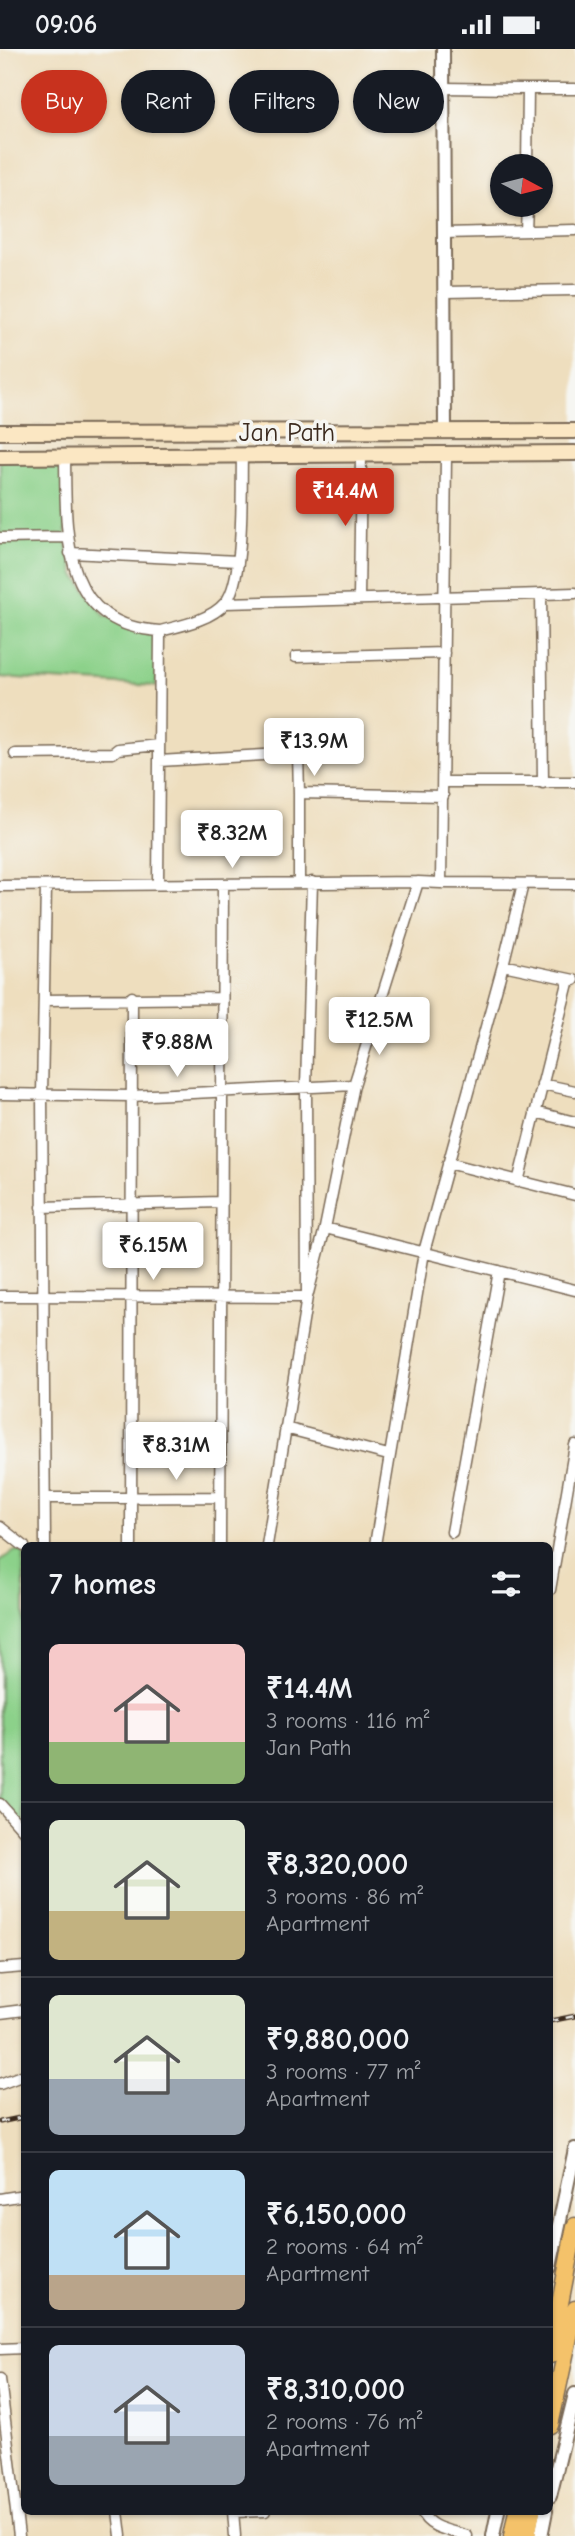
<!DOCTYPE html>
<meta charset="utf-8">
<style>
:root{--surface:#171b24;--page:#242831;--text:#f1f3f6;--muted:#9ea1a6;--line:#363941;--accent:#c8321e}
body{margin:0;font-family:"Comic Neue",sans-serif;background:var(--page);color:var(--text);height:100vh;display:flex;flex-direction:column;font-size:26px;white-space:nowrap}
*{box-sizing:border-box;margin:0}
p{font-size:23px;color:var(--muted)}
.icon{flex:none;width:38px;height:38px;fill:none;stroke:currentColor;stroke-width:2;stroke-linecap:round;stroke-linejoin:round}
.map{position:relative;flex:1;overflow:hidden}
.side{position:absolute;left:21px;top:1493px;width:532px;height:973px;display:flex;flex-direction:column;background:var(--surface);border-radius:10px;box-shadow:0 2px 5px #0004}
.side>*{flex:none}
.banner{position:absolute;left:21px;top:21px;width:534px;height:63px;display:flex;gap:14px}
.needle{width:46px;rotate:97deg}
.buttons{position:absolute;left:490px;top:105px;display:grid;gap:14px}
.buttons a{display:grid;place-items:center;width:63px;height:63px;border-radius:50%;background:var(--surface);box-shadow:0 2px 5px #0004;font-size:35px}
.price{position:absolute;translate:-50% -60px;padding:0 16px;border-radius:7px;background:#fff;color:#222;font-size:23px;line-height:46px;filter:drop-shadow(0 2px 4px #0008)}
.price::after{content:'';position:absolute;left:50%;top:42px;width:21px;height:16px;margin-left:-10px;background:inherit;clip-path:polygon(0 0,100% 0,50% 100%)}
.price.active{background:var(--accent);color:#fff}
ul{padding:0;list-style:none}
li{display:flex;align-items:center;gap:21px;height:175px;padding:0 28px}
li+li{border-top:2px solid var(--line)}
li span{display:grid;place-items:center;flex:none;width:196px;height:140px;border-radius:10px;color:#555}
li>.icon{margin-inline-start:auto}
span .icon{width:84px;height:84px;fill:#fffc;stroke-width:1}
li b{font-size:30px}
h2{display:flex;justify-content:space-between;align-items:center;height:84px;padding:0 28px;font-size:30px}
.tag{padding:0 24px;border-radius:32px;background:var(--surface);box-shadow:0 2px 5px #0004;font-size:24px;line-height:63px}
.tag.active{background:var(--accent);color:#fff}
.status{display:flex;justify-content:space-between;align-items:center;height:49px;padding:0 35px;background:var(--surface);direction:ltr}
.status svg{height:19px;fill:currentColor}
.map>svg:first-child{display:block}
</style>
<div class="status"><b>09:06</b><svg viewBox="0 0 49 12"><path d="M0 12V9h3v3zM5 12V6h3v6zM10 12V3h3v9zM15 12V0h3v12zM26 1h20v11H26zM47 4h2v5h-2z"/></svg></div>
<div class="map">
<svg width="575" height="2487" viewBox="0 0 575 2487">
<rect width="100%" height="100%" fill="#f6f6f2"/>
<filter id="ink" filterUnits="userSpaceOnUse"><feTurbulence type="fractalNoise" baseFrequency=".0143" numOctaves="2"/><feDisplacementMap in="SourceGraphic" scale="14" xChannelSelector="R" yChannelSelector="G"/><feConvolveMatrix kernelMatrix="1 2 1 2 8 2 1 2 1" color-interpolation-filters="sRGB"/></filter>
<filter id="wash" filterUnits="userSpaceOnUse"><feTurbulence type="fractalNoise" baseFrequency=".00686" numOctaves="4" result="noise"/><feDisplacementMap in="SourceGraphic" scale="28" xChannelSelector="R" yChannelSelector="G"/><feGaussianBlur stdDeviation="1.57" result="paint"/><feColorMatrix in="noise" values="0 0 0 0 0 0 0 0 0 0 0 0 0 0 0 0 0 1.4 0 .05"/><feComposite in="paint" operator="in"/></filter>
<g filter="url(#wash)">
<rect width="100%" height="100%" fill="#eedebe"/>
<path fill="#8cd18a" stroke="#647e54" stroke-width="2" d="M63 408 66 487 0 488V410Z
M66 490 75 526 105 567 159 583 156 637 0 628V492Z
M17 1501 24 1504V1778L0 1751V1511Z"/>
</g>
<g filter="url(#ink)">
<g fill="none" stroke-linecap="round" stroke-linejoin="round">
<defs>
<path id="minor" d="M443 39 528 40
M527 117 528 40H575
M526 182 527 156
M444 184 575 181
M444 243 575 241
M446 406 441 834 575 835
M65 407C66 482 60 577 160 582
M0 489 67 488
M70 504 238 512
M541 545 543 734
M359 550 361 407
M225 554 575 544
M296 608 444 604
M15 705 113 704 118 700 159 696
M159 712 160 582C180 577 211 571 225 554 245 531 241 440 242 408
M443 733H575
M299 833V744L443 747
M158 835 159 712 298 704 299 744
M0 837 418 833
M503 916 574 931
M45 951 221 949
M542 1035 575 1042
M0 1045 131 1047 354 1036
M535 1063 575 1073
M448 1114 575 1146
M518 1133 569 930
M42 1158 220 1153
M325 1179 575 1241
M0 1247 307 1248 306 1037 312 833
M285 1379 388 1406
M46 1449 220 1448
M0 1478 24 1497
M452 1483 499 1222
M45 1496 42 1045 46 837
M131 1496 132 948
M220 1496 223 837
M267 1496 307 1248 325 1179 354 1036 418 833 441 834
M375 1496 424 1203 503 916 523 835
M550 1541 575 1396
M0 1755 24 1782
M0 1920 24 1918
M0 1964 24 1961
M0 2035 24 2026
M0 2150 24 2146
M0 2300 24 2299
M0 2330 19 2487
M118 2462 121 2487
M233 2462 235 2487
M421 2462C429 2480 449 2481 467 2487
M233 2463 265 2462"/>
<path id="tertiary" d="M443 0 445 382
M550 2218 575 2100
M550 2447 575 2345
M493 2487 498 2462
M541 2487 546 2462"/>
<path id="secondary" d="M0 383 575 382
M0 408 575 404"/>
<path id="trunk" d="M550 2306 575 2177
M550 2376 575 2260
M512 2487 517 2462
M527 2487 532 2462"/>
</defs>
<use href="#minor" stroke="#7a6956" stroke-width="13"/>
<use href="#tertiary" stroke="#7a6956" stroke-width="16"/>
<use href="#secondary" stroke="#7a6956" stroke-width="18"/>
<use href="#trunk" stroke="#7a6956" stroke-width="19"/>
<use href="#minor" stroke="#fff" stroke-width="10"/>
<use href="#tertiary" stroke="#fff" stroke-width="12"/>
<use href="#secondary" stroke="#fbe7c3" stroke-width="14"/>
<use href="#trunk" stroke="#f4c26a" stroke-width="16"/>
<defs>
<path id="rail" d="M550 1972 575 1967
M0 2073 24 2068"/>
</defs>
<use href="#rail" stroke="#3b2a1e" stroke-width="5"/>
<use href="#rail" stroke="#f6f6f2" stroke-width="2.5" stroke-dasharray="8" stroke-linecap="butt"/>
</g>
</g>
<g text-anchor="middle" stroke-width="7" stroke-linejoin="round" paint-order="stroke">
<g font-size="26" fill="#3b2a1e" stroke="#f6f6f2">
<text x="287" y="392">Jan Path</text>
</g>
</g>
</svg>
<div class="buttons">
<a><svg class="needle" viewBox="-14 -14 28 28"><path d="M0-13l5 13h-10z" fill="#e53935"/><path d="M0 13l5-13h-10z" fill="#9ea1a6"/></svg></a>
</div>
<b class="price active" style="left:345px;top:479px">₹14.4M</b>
<b class="price" style="left:314px;top:729px">₹13.9M</b>
<b class="price" style="left:232px;top:821px">₹8.32M</b>
<b class="price" style="left:379px;top:1008px">₹12.5M</b>
<b class="price" style="left:177px;top:1030px">₹9.88M</b>
<b class="price" style="left:153px;top:1233px">₹6.15M</b>
<b class="price" style="left:176px;top:1433px">₹8.31M</b>
<div class="banner">
<a class="tag active">Buy</a>
<a class="tag">Rent</a>
<a class="tag">Filters</a>
<a class="tag">New</a>
</div>
<section class="side">
<h2>7 homes<svg class="icon" aria-label="filters" viewBox="0 0 24 24"><path d="M4 7h16M4 17h16"/><circle cx="9" cy="7" r="2"/><circle cx="15" cy="17" r="2"/></svg></h2>
<ul>
<li><span style="background:linear-gradient(#f6c9c9 70%,#8fb573 0)"><svg class="icon" aria-label="home" viewBox="0 0 24 24"><path d="M3 11l9-7 9 7M6 9v11h12V9"/></svg></span><div><b>₹14.4M</b><p>3 rooms · 116 m²</p><p>Jan Path</p></div></li>
<li><span style="background:linear-gradient(#dfe7d0 65%,#c2b280 0)"><svg class="icon" aria-label="home" viewBox="0 0 24 24"><path d="M3 11l9-7 9 7M6 9v11h12V9"/></svg></span><div><b>₹8,320,000</b><p>3 rooms · 86 m²</p><p>Apartment</p></div></li>
<li><span style="background:linear-gradient(#dfe7d0 60%,#9aa5b1 0)"><svg class="icon" aria-label="home" viewBox="0 0 24 24"><path d="M3 11l9-7 9 7M6 9v11h12V9"/></svg></span><div><b>₹9,880,000</b><p>3 rooms · 77 m²</p><p>Apartment</p></div></li>
<li><span style="background:linear-gradient(#bfe0f5 75%,#b9a48a 0)"><svg class="icon" aria-label="home" viewBox="0 0 24 24"><path d="M3 11l9-7 9 7M6 9v11h12V9"/></svg></span><div><b>₹6,150,000</b><p>2 rooms · 64 m²</p><p>Apartment</p></div></li>
<li><span style="background:linear-gradient(#c9d6e8 65%,#9aa5b1 0)"><svg class="icon" aria-label="home" viewBox="0 0 24 24"><path d="M3 11l9-7 9 7M6 9v11h12V9"/></svg></span><div><b>₹8,310,000</b><p>2 rooms · 76 m²</p><p>Apartment</p></div></li>
</ul>
</section>
</div>
